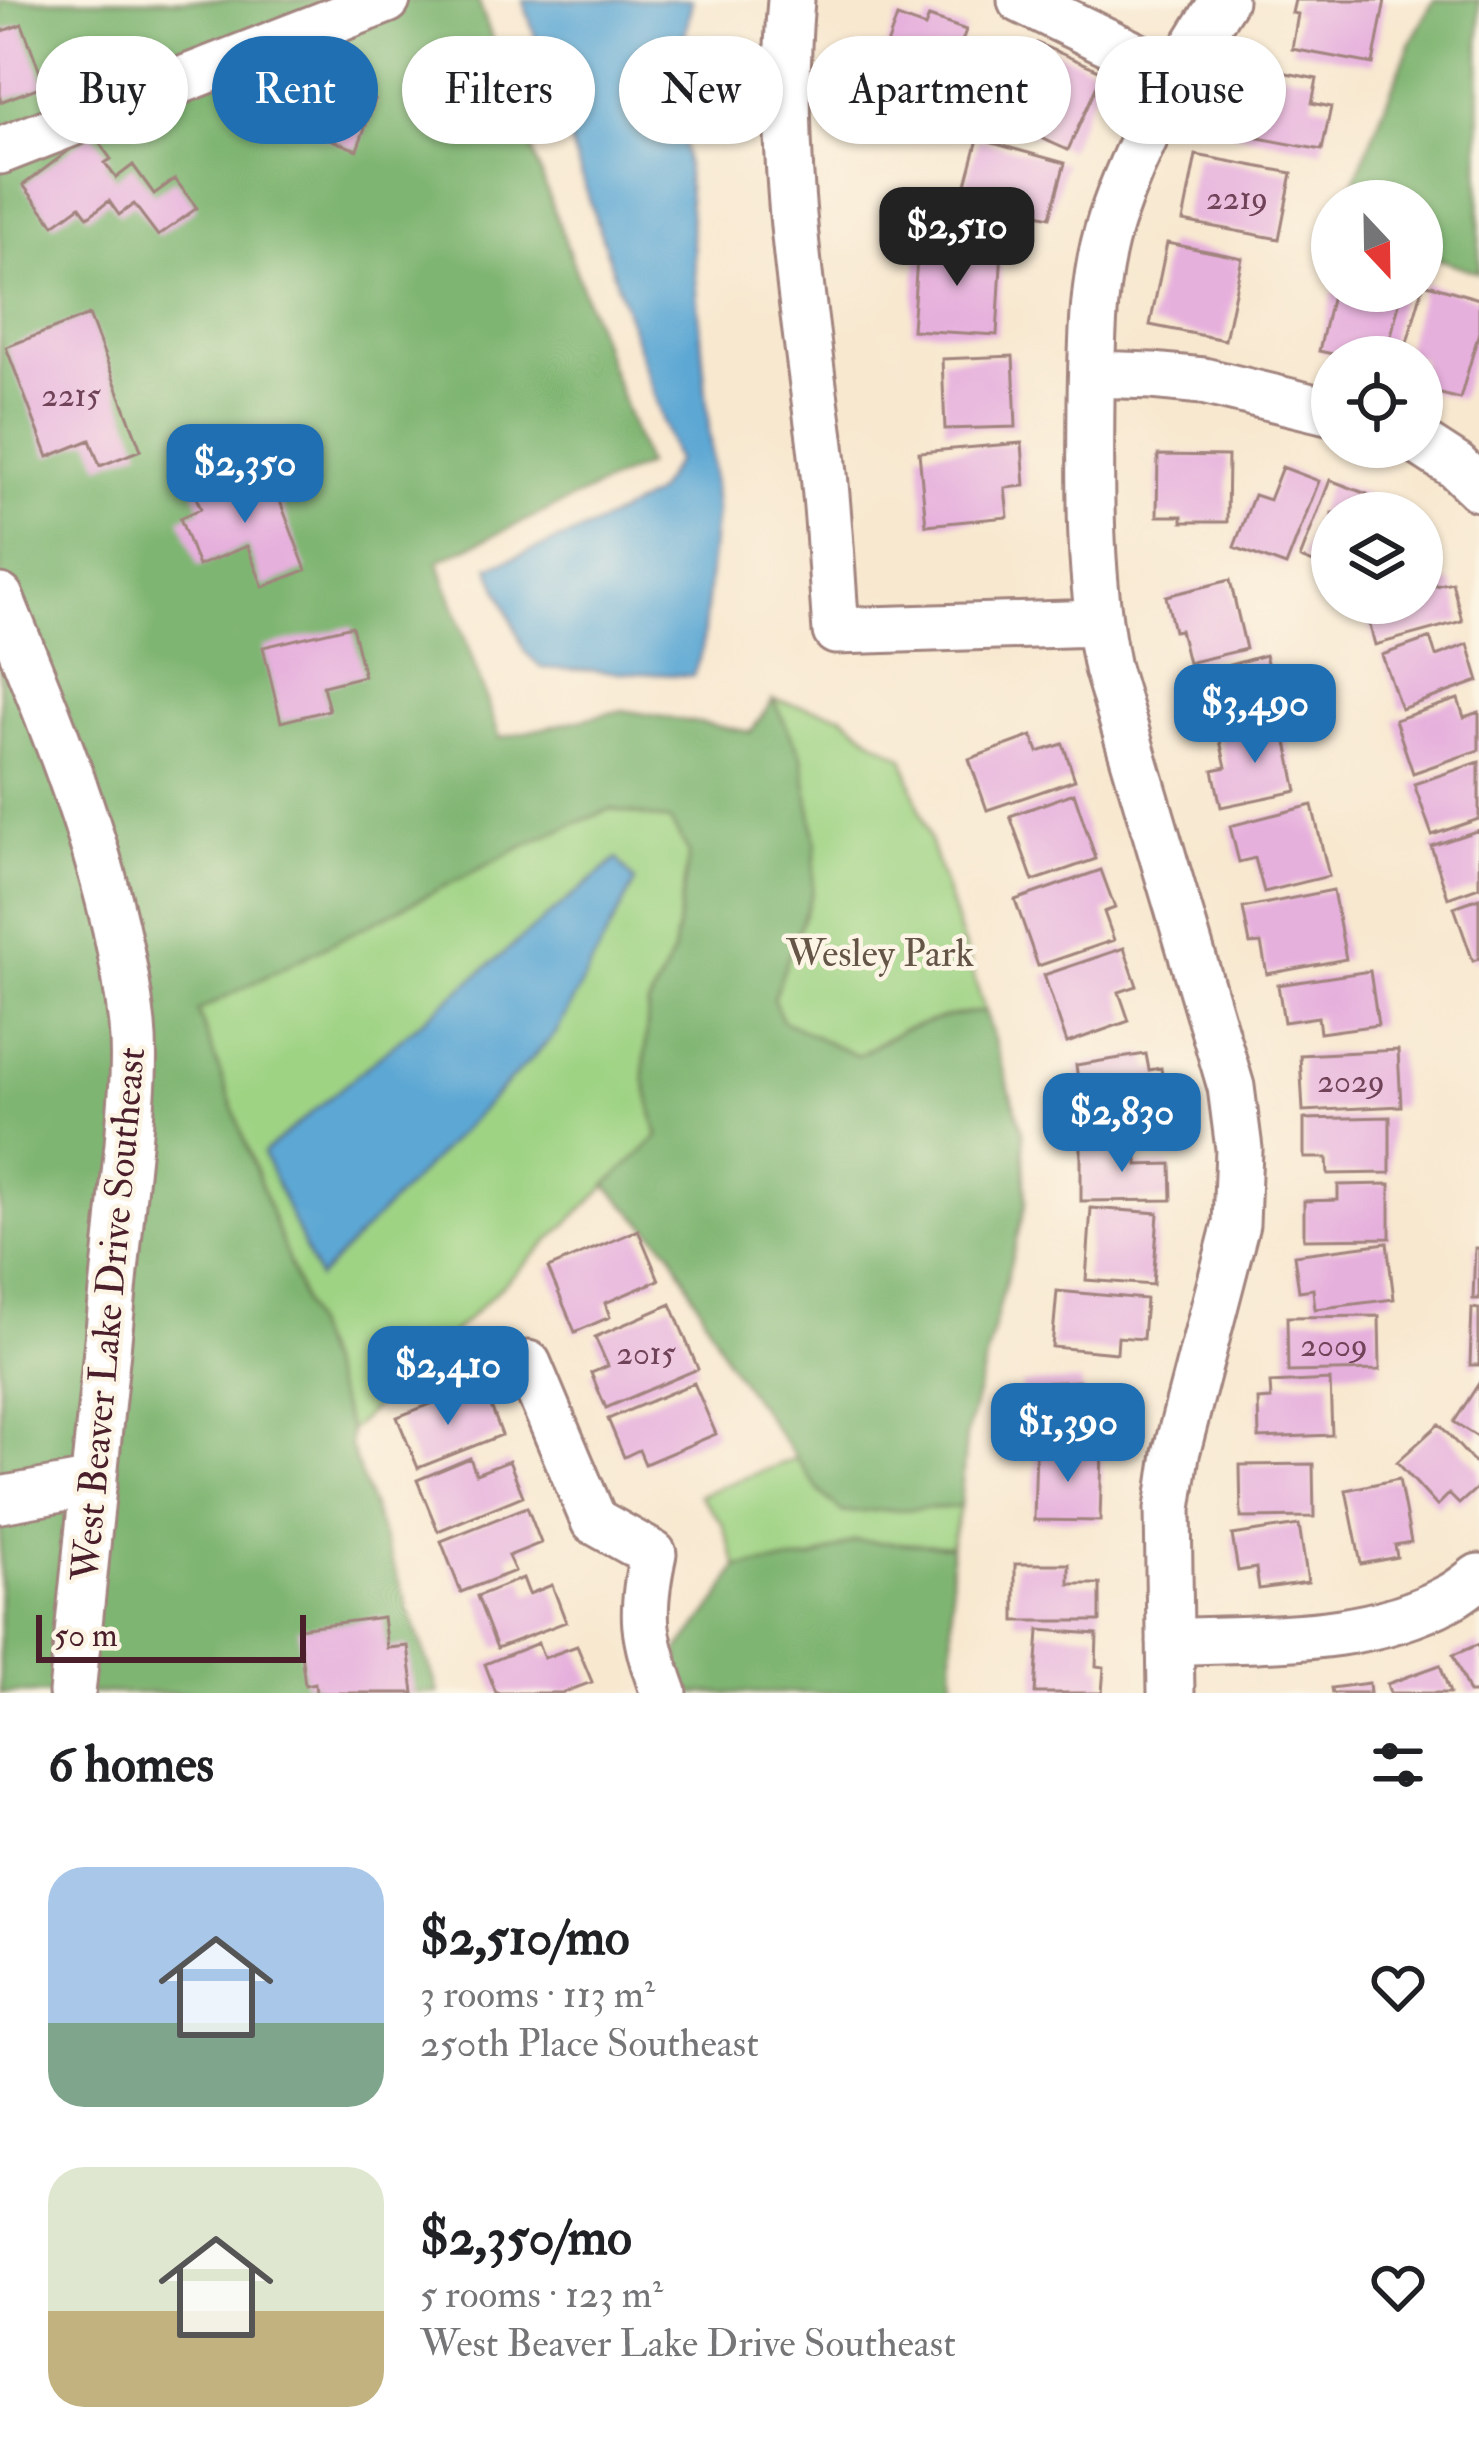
<!DOCTYPE html>
<meta charset="utf-8">
<style>
:root{--surface:#fff;--page:#f2f2f2;--text:#202124;--muted:#757577;--accent:#1f6fb2}
body{margin:0;font-family:"IM FELL Double Pica",serif;background:var(--page);color:var(--text);height:100vh;display:flex;flex-direction:column;font-size:45px;white-space:nowrap}
*{box-sizing:border-box;margin:0}
p{font-size:39px;color:var(--muted)}
.icon{flex:none;width:66px;height:66px;fill:none;stroke:currentColor;stroke-width:2;stroke-linecap:round;stroke-linejoin:round}
.map{position:relative;height:1693px;overflow:hidden}
.panel{display:flex;flex-direction:column;background:var(--surface);flex:1}
.panel>*{flex:none}
.top-card{position:absolute;left:36px;top:36px;width:1407px;height:108px;display:flex;gap:24px}
.needle{width:78px;rotate:158deg}
.fabs{position:absolute;left:1311px;top:180px;display:grid;gap:24px}
.fabs a{display:grid;place-items:center;width:132px;height:132px;border-radius:50%;background:var(--surface);box-shadow:0 3px 9px #0004;font-size:60px}
.scale{position:absolute;left:36px;bottom:30px;width:270px;box-sizing:border-box;padding-left:12px;border:6px solid #4a1f2b;border-top:0;font-size:33px;line-height:42px;white-space:nowrap;color:#4a1f2b;-webkit-text-stroke:9px #fcf5e5;paint-order:stroke}
.price{position:absolute;translate:-50% -102px;padding:0 27px;border-radius:24px;background:var(--accent);color:#fff;font-size:39px;line-height:78px;filter:drop-shadow(0 3px 6px #0008)}
.price::after{content:'';position:absolute;left:50%;top:72px;width:36px;height:27px;margin-left:-18px;background:inherit;clip-path:polygon(0 0,100% 0,50% 100%)}
.price.active{background:#222;color:#fff}
ul{padding:0;list-style:none}
li{display:flex;align-items:center;gap:36px;height:300px;padding:0 48px}
li span{display:grid;place-items:center;flex:none;width:336px;height:240px;border-radius:36px;color:#555}
li>.icon{margin-inline-start:auto}
span .icon{width:144px;height:144px;fill:#fffc;stroke-width:1}
li b{font-size:51px}
h2{display:flex;justify-content:space-between;align-items:center;height:144px;padding:0 48px;font-size:51px}
.tag{padding:0 42px;border-radius:54px;background:var(--surface);box-shadow:0 3px 9px #0004;font-size:42px;line-height:108px}
.tag.active{background:var(--accent);color:#fff}
.map>svg:first-child{display:block}
</style>
<div class="map">
<svg width="1479" height="1693" viewBox="0 0 1479 1693">
<rect width="100%" height="100%" fill="#fcf5e5"/>
<filter id="ink" filterUnits="userSpaceOnUse"><feTurbulence type="fractalNoise" baseFrequency=".00833" numOctaves="2"/><feDisplacementMap in="SourceGraphic" scale="24" xChannelSelector="R" yChannelSelector="G"/><feConvolveMatrix kernelMatrix="1 2 1 2 8 2 1 2 1" color-interpolation-filters="sRGB"/></filter>
<filter id="wash" filterUnits="userSpaceOnUse"><feTurbulence type="fractalNoise" baseFrequency=".004" numOctaves="4" result="noise"/><feDisplacementMap in="SourceGraphic" scale="48" xChannelSelector="R" yChannelSelector="G"/><feGaussianBlur stdDeviation="2.7" result="paint"/><feColorMatrix in="noise" values="0 0 0 0 0 0 0 0 0 0 0 0 0 0 0 0 0 1.4 0 .05"/><feComposite in="paint" operator="in"/></filter>
<g filter="url(#wash)">
<rect width="100%" height="100%" fill="#f8e8d0"/>
<path fill="#9fd384" stroke="#747958" stroke-width="3" d="M773 700 842 715 876 742 903 757 985 1011 950 1016 902 1030 857 1056 783 1021 772 999 812 894 802 757Z
M612 808 671 821 689 853 673 953 648 1006 644 1077 658 1137 350 1431 197 1011 538 839Z
M796 1458 820 1492 842 1512 960 1507 951 1546 855 1541 812 1559 737 1567 722 1523 699 1495Z"/>
<path fill="#7fb572" stroke="#646a4e" stroke-width="3" d="M0 0H478L646 465 438 561 500 738 623 710 751 732 773 700 802 757 816 844 812 894 773 999 783 1021 857 1056 902 1030 950 1016 985 1011 1023 1133 1026 1202 966 1437 960 1507 842 1512 820 1492 727 1361 671 1251 606 1185 658 1137 644 1077 648 1006 673 953 689 853 670 821 611 809 538 839 198 1011 350 1431V1446L439 1693H0Z
M1434 0H1479V273L1422 253V201H1346L1411 42Z
M855 1541 951 1546 953 1693H678V1651L719 1599 737 1567 812 1559Z"/>
<path fill="#5ca7d4" stroke="#536380" stroke-width="3" d="M523 0H692L678 71 716 510 702 650 693 676 542 668 525 652 489 567 590 528 655 494 676 461Z
M617 859 635 882 556 1033 318 1278 263 1153Z"/>
<g id="blocks">
<path fill="#e6b0dd" d="M1295 0H1385L1373 64 1292 49 1298 14 1292 13Z
M897 17 925 27 929 17 966 30 935 116 870 93Z
M22 24 45 85 0 102V32Z
M1037 43 1103 72 1068 150 1003 121 1019 85 1006 79 1013 63 1025 68Z
M1245 65 1317 79 1312 103 1331 107 1322 150 1232 133Z
M336 86 375 100 357 150 313 133 327 96 331 98Z
M92 133 111 159 105 163 116 178 133 165 154 194 175 179 197 208 158 236 134 204 119 215 109 201 88 217 80 206 54 225 23 185Z
M978 139 1065 163 1050 217 1021 210 1014 235 957 218Z
M1196 155 1292 173 1279 239 1183 221Z
M1167 243 1242 258 1225 340 1150 325Z
M918 244 1002 248 997 335 912 330Z
M1424 283 1479 299V332L1460 399 1422 389V357H1403Z
M1333 291H1402L1386 357H1347L1319 351Z
M89 315 141 450 100 466 90 440 48 457 6 347Z
M1013 356 1016 427 945 429 942 359Z
M1022 443 1025 486 1005 488 1008 517 926 525 919 452Z
M1158 455 1228 456 1227 522H1182V516H1157Z
M266 464 306 570 263 587 247 546 198 566 180 518 201 509 194 492Z
M1282 467 1319 481 1286 566 1234 547 1254 495 1269 500Z
M1330 480 1367 494 1360 513H1332V570L1300 558Z
M1431 572 1435 586 1452 582 1462 621 1375 645 1364 603H1422V575Z
M1230 580 1246 649 1188 663 1180 630 1174 631 1166 596Z
M352 626 364 676 323 686 329 710 281 722 263 647Z
M1430 638 1436 656 1468 644 1479 681 1401 709 1382 655Z
M1265 655 1280 711 1227 725 1223 706 1192 714 1183 678Z
M1458 699 1464 717 1479 712V750L1413 773 1395 720Z
M1283 723 1297 791 1221 807 1213 770 1226 767 1219 736Z
M1032 736 1038 752 1063 744 1075 780 987 810 969 759Z
M1479 762V819L1432 835 1414 784Z
M1074 793 1096 859 1033 881 1010 816Z
M1312 805 1329 876 1264 892 1255 858 1239 862 1230 826Z
M1479 830V887L1448 898 1431 846Z
M1101 870 1115 908 1104 912 1114 940 1038 966 1015 900Z
M1333 890 1346 959 1267 974 1261 943 1250 944 1243 908Z
M1479 898V959L1473 961 1454 907Z
M1124 948 1137 986 1119 992 1129 1021 1067 1043 1044 975Z
M1370 971 1378 1025 1320 1033 1318 1017 1284 1022 1278 985Z
M1398 1050 1401 1106 1303 1111 1300 1055Z
M1146 1054 1149 1070 1161 1068 1167 1107 1095 1118 1089 1079 1078 1080 1076 1065Z
M1390 1117V1173L1328 1174 1327 1158H1304V1119Z
M1137 1143V1165L1171 1164 1172 1200 1081 1201V1144Z
M1390 1184V1238L1304 1239V1201L1338 1200V1185Z
M1091 1208 1158 1213 1153 1285 1086 1280Z
M638 1230 659 1280 605 1303 610 1317 575 1332 548 1268Z
M1387 1243 1394 1299 1315 1309 1313 1289 1299 1291 1294 1255Z
M1475 1248H1479V1299H1473Z
M1057 1291 1146 1299 1143 1339 1118 1337 1117 1353 1052 1347Z
M671 1304 698 1369 606 1408 591 1373 608 1366 595 1337Z
M1472 1308 1479 1309V1365H1470Z
M1379 1316 1380 1370 1288 1372 1287 1317Z
M1330 1380 1332 1435 1259 1438 1258 1400 1271 1399 1270 1383Z
M1081 1381 1082 1401 1115 1399 1116 1435 1024 1440 1021 1384Z
M694 1383 716 1434 645 1464 639 1450 624 1457 608 1419Z
M1479 1383V1438L1454 1422Z
M467 1390 473 1404 488 1398 502 1435 418 1468 397 1417Z
M1439 1424 1479 1468V1486L1459 1504 1449 1494 1437 1506 1397 1462Z
M1036 1449 1102 1450 1100 1521 1034 1520Z
M470 1458 476 1474 509 1461 523 1496 438 1531 417 1480Z
M1313 1464 1314 1517 1241 1518 1240 1465Z
M1399 1479 1411 1542 1395 1545 1397 1557 1361 1564 1346 1490Z
M527 1507 541 1543 508 1556 515 1571 461 1592 441 1541Z
M1299 1525 1308 1582 1259 1589 1256 1568 1238 1571 1232 1535Z
M1015 1564H1069V1584H1100V1621H1015Z
M523 1578 529 1594 552 1585 566 1622 497 1648 477 1596Z
M383 1617 387 1648 408 1646 414 1693H316L315 1683 305 1685 298 1628Z
M1039 1630 1097 1634 1096 1666 1104 1667 1102 1693H1035Z
M538 1643 544 1658 577 1646 592 1682 562 1693H496L485 1664Z
M1479 1644V1693H1469L1453 1655Z
M1440 1665 1450 1693H1390L1387 1684Z
M1369 1683 1370 1693H1332L1331 1688Z"/>
</g>
</g>
<g filter="url(#ink)">
<use href="#blocks" fill-opacity="0" stroke="#a1847e" stroke-width="3"/>
<g fill="none" stroke-linecap="round" stroke-linejoin="round">
<defs>
<path id="minor" d="M791 0C778 144 800 287 819 430 828 496 831 564 836 631L1098 623
M1021 0 1176 75
M0 151 387 0
M1092 374 1152 376 1203 381 1332 412
M1422 444 1456 466 1479 488
M0 597C56 735 116 875 132 1025 136 1064 131 1105 128 1144L72 1693
M528 1364 594 1521 653 1554C640 1615 643 1635 664 1693
M0 1500 94 1483
M1170 1642C1261 1637 1365 1644 1448 1598 1459 1593 1469 1584 1479 1577
M1171 1693 1168 1509 1176 1454 1236 1224 1239 1149 1231 1087 1107 668C1089 581 1090 491 1091 402 1092 342 1092 278 1111 220 1137 141 1179 69 1224 0"/>
</defs>
<use href="#minor" stroke="#a1847e" stroke-width="51"/>
<use href="#minor" stroke="#fff" stroke-width="45"/>
</g>
</g>
<g text-anchor="middle" stroke-width="9" stroke-linejoin="round" paint-order="stroke">
<g font-size="33" fill="#714358">
<text x="1237" y="209">2219</text>
<text x="71" y="406">2215</text>
<text x="1351" y="1092">2029</text>
<text x="1334" y="1356">2009</text>
<text x="646" y="1364">2015</text>
</g>
<g font-size="39" fill="#645546" stroke="#fcf5e5">
<text x="880" y="966">Wesley Park</text>
</g>
<g font-size="39" fill="#4a1f2b" stroke="#fcf5e5">
<text transform="translate(107 1314) rotate(-85)" y="14">West Beaver Lake Drive Southeast</text>
</g>
</g>
</svg>
<div class="fabs">
<a><svg class="needle" viewBox="-14 -14 28 28"><path d="M0-13l5 13h-10z" fill="#e53935"/><path d="M0 13l5-13h-10z" fill="#757577"/></svg></a>
<a><svg class="icon" aria-label="locate" viewBox="0 0 24 24"><circle cx="12" cy="12" r="6"/><path d="M12 2v4M12 18v4M2 12h4M18 12h4"/></svg></a>
<a><svg class="icon" aria-label="layers" viewBox="0 0 24 24"><path d="M12 4l9 5-9 5-9-5zM3 14l9 5 9-5"/></svg></a>
</div>
<div class="scale">50 m</div>
<b class="price active" style="left:957px;top:289px">$2,510</b>
<b class="price" style="left:245px;top:526px">$2,350</b>
<b class="price" style="left:1255px;top:766px">$3,490</b>
<b class="price" style="left:1122px;top:1175px">$2,830</b>
<b class="price" style="left:448px;top:1428px">$2,410</b>
<b class="price" style="left:1068px;top:1485px">$1,390</b>
<div class="top-card">
<a class="tag">Buy</a>
<a class="tag active">Rent</a>
<a class="tag">Filters</a>
<a class="tag">New</a>
<a class="tag">Apartment</a>
<a class="tag">House</a>
</div>
</div>
<section class="panel">
<h2>6 homes<svg class="icon" aria-label="filters" viewBox="0 0 24 24"><path d="M4 7h16M4 17h16"/><circle cx="9" cy="7" r="2"/><circle cx="15" cy="17" r="2"/></svg></h2>
<ul>
<li><span style="background:linear-gradient(#a9c7e8 65%,#7fa58c 0)"><svg class="icon" aria-label="home" viewBox="0 0 24 24"><path d="M3 11l9-7 9 7M6 9v11h12V9"/></svg></span><div><b>$2,510/mo</b><p>3 rooms · 113 m²</p><p>250th Place Southeast</p></div><svg class="icon" aria-label="heart" viewBox="0 0 24 24"><path d="M12 20l-8-8c-3-5 5-10 8-4 3-6 11-1 8 4z"/></svg></li>
<li><span style="background:linear-gradient(#dfe7d0 60%,#c2b280 0)"><svg class="icon" aria-label="home" viewBox="0 0 24 24"><path d="M3 11l9-7 9 7M6 9v11h12V9"/></svg></span><div><b>$2,350/mo</b><p>5 rooms · 123 m²</p><p>West Beaver Lake Drive Southeast</p></div><svg class="icon" aria-label="heart" viewBox="0 0 24 24"><path d="M12 20l-8-8c-3-5 5-10 8-4 3-6 11-1 8 4z"/></svg></li>
</ul>
</section>
